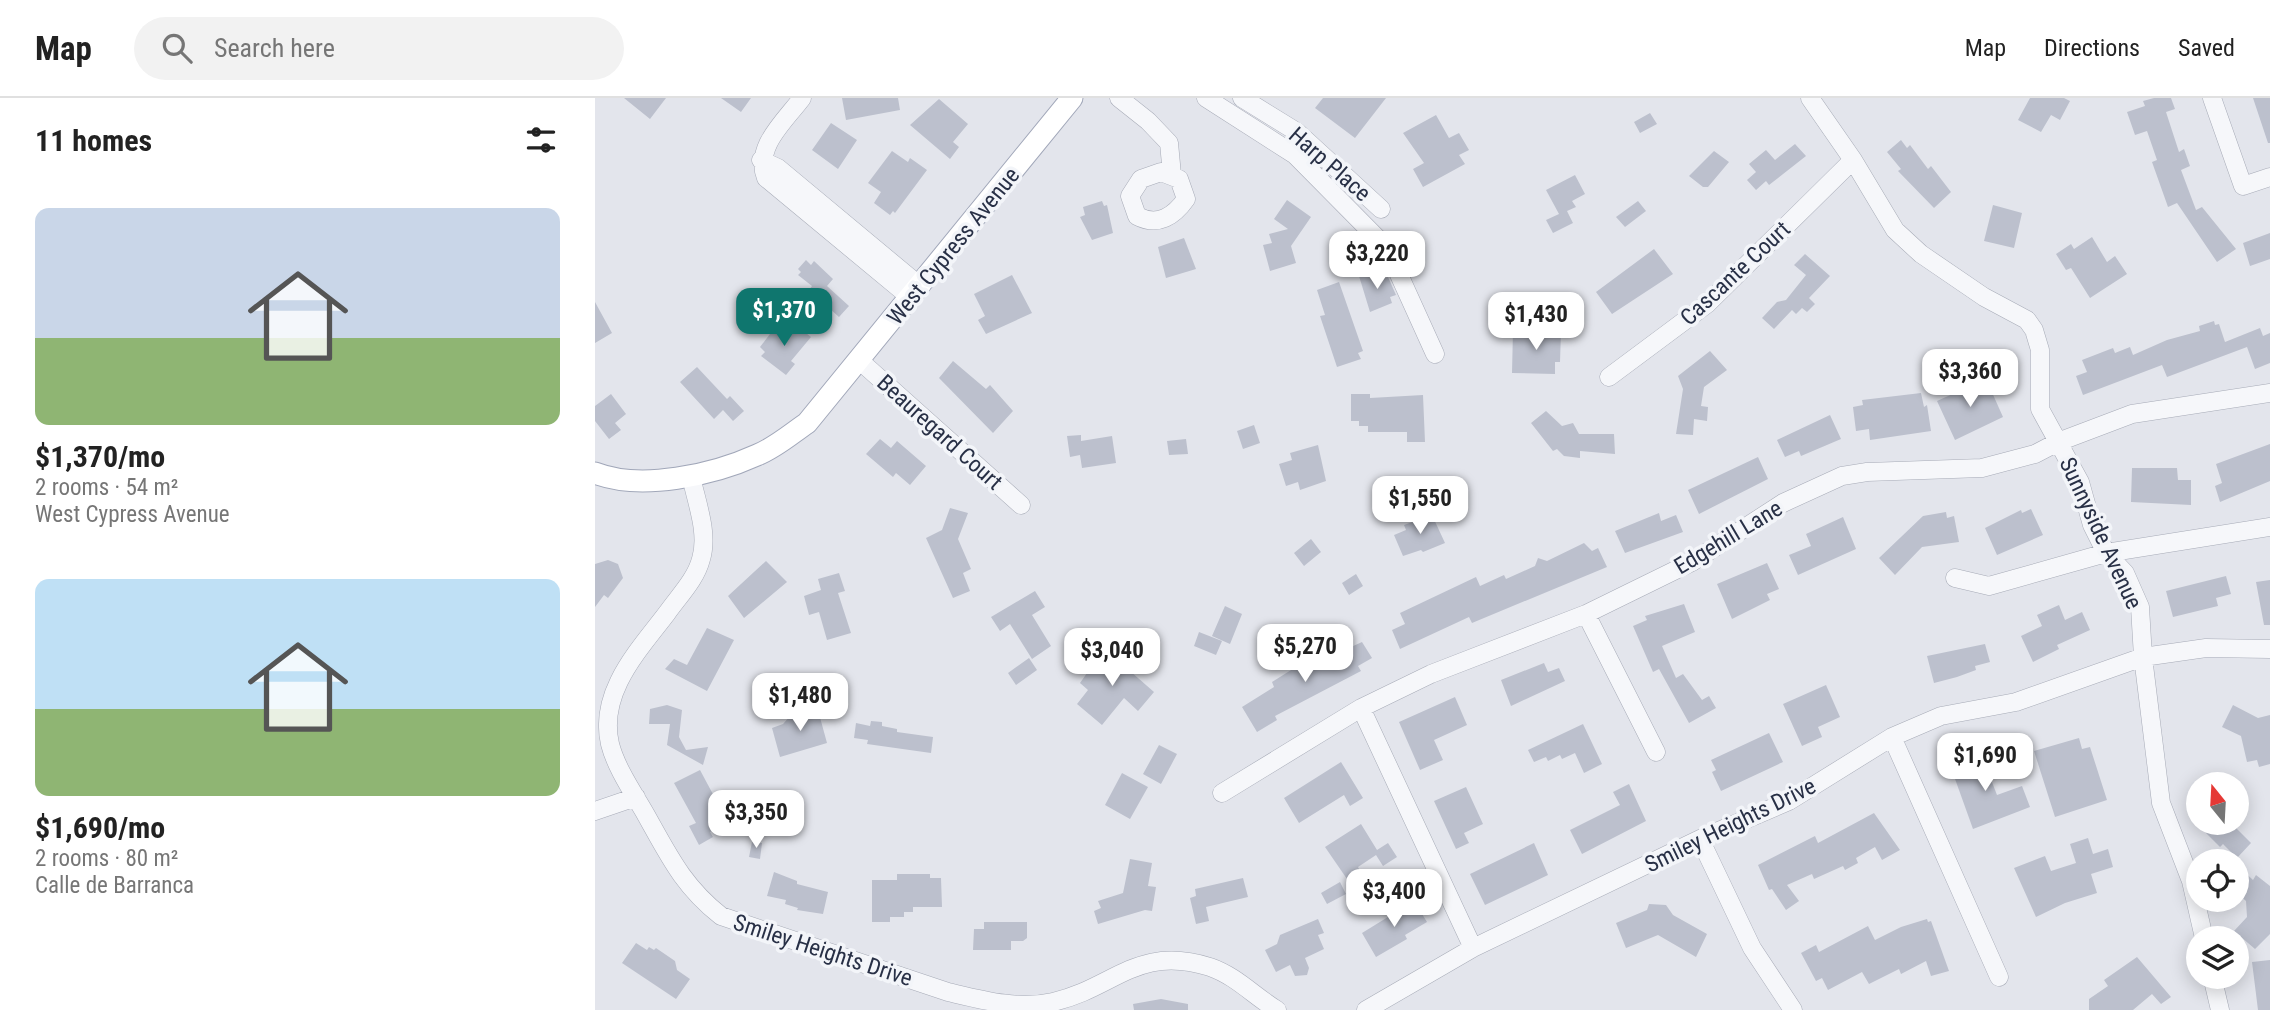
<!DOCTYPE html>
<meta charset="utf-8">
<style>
:root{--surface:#fff;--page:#f2f2f2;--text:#222;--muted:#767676;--line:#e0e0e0;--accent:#0f766e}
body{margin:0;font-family:"Roboto Condensed",sans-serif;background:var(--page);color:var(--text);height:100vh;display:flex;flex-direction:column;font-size:26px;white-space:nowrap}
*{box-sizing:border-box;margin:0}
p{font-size:23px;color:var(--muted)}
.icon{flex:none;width:38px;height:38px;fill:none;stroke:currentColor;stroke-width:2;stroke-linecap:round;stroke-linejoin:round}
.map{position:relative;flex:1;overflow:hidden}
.sheet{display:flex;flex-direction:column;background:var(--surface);width:595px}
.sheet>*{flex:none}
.needle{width:46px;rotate:342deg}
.buttons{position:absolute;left:1591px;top:674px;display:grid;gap:14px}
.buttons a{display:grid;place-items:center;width:63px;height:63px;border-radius:50%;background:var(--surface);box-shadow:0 4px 18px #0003;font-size:35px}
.price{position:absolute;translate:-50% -60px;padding:0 16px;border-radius:14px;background:#fff;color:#222;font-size:23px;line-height:46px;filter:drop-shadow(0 2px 4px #0008)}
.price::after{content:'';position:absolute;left:50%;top:42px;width:21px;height:16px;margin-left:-10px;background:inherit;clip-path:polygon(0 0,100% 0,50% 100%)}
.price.selected{background:var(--accent);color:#fff}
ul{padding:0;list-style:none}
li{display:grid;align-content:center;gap:14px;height:371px;padding:0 35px}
li span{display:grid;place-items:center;height:217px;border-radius:14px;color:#555}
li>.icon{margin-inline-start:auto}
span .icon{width:126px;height:126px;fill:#fffc;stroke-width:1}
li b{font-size:30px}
h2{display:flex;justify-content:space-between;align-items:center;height:84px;padding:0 35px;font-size:30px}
header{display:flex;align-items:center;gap:42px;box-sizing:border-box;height:98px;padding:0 35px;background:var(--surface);border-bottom:2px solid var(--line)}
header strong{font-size:33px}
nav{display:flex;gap:38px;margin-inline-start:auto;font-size:24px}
.search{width:490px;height:63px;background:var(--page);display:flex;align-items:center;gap:18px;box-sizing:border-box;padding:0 24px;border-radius:38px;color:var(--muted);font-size:26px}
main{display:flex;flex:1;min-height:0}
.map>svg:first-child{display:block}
</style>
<header>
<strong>Map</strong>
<div class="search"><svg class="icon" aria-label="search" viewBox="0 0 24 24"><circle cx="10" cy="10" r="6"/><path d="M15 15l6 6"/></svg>Search here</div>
<nav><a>Map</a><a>Directions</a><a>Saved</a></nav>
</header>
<main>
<section class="sheet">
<h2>11 homes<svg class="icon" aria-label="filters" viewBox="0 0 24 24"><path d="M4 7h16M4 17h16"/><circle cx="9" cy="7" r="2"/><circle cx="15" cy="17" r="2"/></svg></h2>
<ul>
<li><span style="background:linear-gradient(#c9d6e8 60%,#8fb573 0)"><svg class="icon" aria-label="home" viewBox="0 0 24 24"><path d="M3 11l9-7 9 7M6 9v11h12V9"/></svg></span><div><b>$1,370/mo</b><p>2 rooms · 54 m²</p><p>West Cypress Avenue</p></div></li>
<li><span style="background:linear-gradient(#bfe0f5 60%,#8fb573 0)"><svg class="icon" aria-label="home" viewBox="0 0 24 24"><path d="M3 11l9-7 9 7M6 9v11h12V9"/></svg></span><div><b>$1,690/mo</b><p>2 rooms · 80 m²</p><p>Calle de Barranca</p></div></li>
</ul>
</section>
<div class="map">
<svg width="1675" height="912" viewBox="0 0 1675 912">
<rect width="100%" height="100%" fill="#e3e5ec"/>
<path fill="#bcc0cd" d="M29 0H71L55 21Z
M126 0H156L146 14Z
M247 0H303L305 12 251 22Z
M728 0H791L760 40 720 10Z
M1435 0H1469L1475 3 1465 22 1456 17 1446 34 1423 22Z
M1559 0H1576L1580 11 1571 14 1584 54 1589 51 1595 68 1586 72 1601 112 1607 109 1641 151 1622 164 1582 105 1573 109 1557 64 1562 62 1552 33 1540 37 1532 14 1550 8 1548 3Z
M1658 0H1675V45H1673Z
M344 1 373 26 358 44 364 49 355 61 315 27Z
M1055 15 1062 26 1045 35 1039 24Z
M841 17 854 40 864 35 874 52 864 57 870 66 828 89 818 71 829 65 808 35Z
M236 25 262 42 243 71 217 52Z
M1306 42 1312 50 1315 47 1333 71 1336 68 1356 94 1339 110 1303 73 1306 71 1292 54Z
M1200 46 1211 58 1174 87 1171 83 1161 92 1152 82 1161 74 1154 66 1171 52 1180 62Z
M297 53 313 64 315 60 332 72 300 115 298 113 295 117 279 105 286 94 273 85Z
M1119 53 1134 64 1113 89H1108L1094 78Z
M980 77 990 96 977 103 981 109 972 113 978 125 958 135 951 122 964 116 951 92Z
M692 102 716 119 696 148 701 165 675 173 668 147 677 145 674 136 693 131 679 121Z
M507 103 509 108 512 107 518 135 497 142 485 119 490 117 488 109Z
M1043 103 1051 113 1030 129 1021 119Z
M1398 107 1427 115 1419 150 1389 143Z
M1675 135V161L1655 168 1648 145Z
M1497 139 1512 164 1520 158 1532 176 1495 200 1476 170 1471 172 1461 156 1476 146 1479 151Z
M589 140 601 171 571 180 563 149Z
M1059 151 1078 176 1017 216 1001 194Z
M1210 156 1235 178 1214 200 1220 206 1212 214 1207 210 1201 216 1197 212 1179 231 1167 220 1182 204 1191 202 1211 177 1199 167Z
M211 162 216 167 219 163 238 181 232 188 254 208 244 219 214 192 217 188 203 177 206 174 203 171Z
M780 173 783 182 793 179 801 197 795 199 797 205 775 214 764 178Z
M417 177 437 215 391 236 383 222 390 218 379 196Z
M744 184 768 253 763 255 766 261 742 269 725 218 730 217 722 192Z
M0 204 17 235 0 245Z
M1619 223 1620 227 1624 226 1630 244 1665 230 1668 238 1675 235V265L1660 271 1652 249 1572 279 1567 267 1488 297 1481 278 1492 274 1487 262 1518 250 1520 255 1535 249 1538 257 1572 242 1605 233 1604 228Z
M202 228 216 239 196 263 200 266 191 277 166 258 170 254 165 249 178 232 184 236 187 232 194 237Z
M918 232 966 233 965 264H960V276L917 275Z
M1115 253 1132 272 1109 289 1106 308 1113 309 1112 323 1099 321 1098 337 1081 336 1088 291 1083 278Z
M358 263 391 291 395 287 418 313 398 335 344 280Z
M102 269 132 301 135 298 149 313 138 323 128 312 119 321 85 284Z
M1391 281 1408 319 1360 342 1342 303Z
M1326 295 1329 309 1332 307 1336 333 1275 342 1274 331 1261 333 1258 309 1268 307 1267 302Z
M16 296 31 316 20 325 26 332 14 341 0 323V308Z
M756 296H775V300L828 297 830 344H812V334H773V328H764V323H756Z
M951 313 967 328 978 325 984 336H1019L1020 356 985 353V360L969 358 962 351 958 353 936 325Z
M1235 317 1246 341 1206 358 1204 353 1190 359 1182 342Z
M659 327 665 345 648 351 642 333Z
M486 337V343L517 338 521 365 487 370 485 357 475 359 472 338Z
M285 341 296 350 302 343 331 368 315 387 301 375 298 379 271 356Z
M591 341 593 356 574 357 572 343Z
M1675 346V383L1625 404 1620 388 1627 385 1621 366Z
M723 347 731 383 705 392 703 384 691 388 684 366 697 362 695 355Z
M1163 359 1173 381 1104 416 1093 392Z
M1537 370H1582L1583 382H1596V407L1536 404Z
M355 410 373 415 363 441 376 471 368 475 375 493 358 500 331 440 347 432Z
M1436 411 1448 437 1402 457 1390 430 1426 412 1427 415Z
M1351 414 1352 420 1359 418 1364 444 1327 449 1300 477 1284 460 1328 418Z
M1064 415 1066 423 1081 417 1088 434 1030 455 1020 433Z
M837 417 850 445 828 454 826 452 808 458 799 437 811 432 809 427Z
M1248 419 1261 451 1203 477 1194 457 1216 448 1211 436Z
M716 441 726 454 709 468 699 455Z
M989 445 997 453 1003 450 1012 469 877 525 874 519 805 551 797 532 810 526 805 515 881 479 885 488 909 477 911 481 940 468 943 460 952 463Z
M13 462 23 466 28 480 13 500 9 497 0 509V466Z
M171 463 192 484 149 520 133 498Z
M1172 465 1184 491 1172 496 1175 502 1137 521 1122 486Z
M244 475 250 493 243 495 256 535 232 542 224 514 214 517 209 498 226 492 223 481Z
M761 476 768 488 754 497 747 485Z
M1631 478 1636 496 1621 500 1623 508 1578 519 1571 493Z
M1675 482V527H1669L1661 484Z
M440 493 450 509 437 517 456 548 437 561 415 526 405 533 396 519Z
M1089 506 1100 534 1067 548 1081 580 1088 576 1107 602 1114 598 1121 610 1094 625 1064 571 1058 574 1038 528 1052 522 1050 518Z
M1464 507 1470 522 1487 514 1495 532 1462 547 1464 551 1438 564 1426 538 1447 528 1442 517Z
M630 508 647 516 635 546 617 538Z
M112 530 139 542 112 593 70 571 79 561 92 567Z
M604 534 627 543 621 557 599 548Z
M767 544 777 560 763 568 766 573 680 618 682 622 662 634 647 609 679 589 677 584 728 552 732 560Z
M1390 546 1395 564 1380 568 1381 572 1362 579 1339 585 1332 558Z
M531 557 541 566 535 573 559 594 543 613 529 600 507 627 482 606 493 592 485 585 492 575 489 573 500 559 504 563 519 560 525 565Z
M434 560 442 572 421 587 413 575Z
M949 565 953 574 964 570 970 583 916 608 906 582Z
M1231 587 1245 619 1223 629 1227 639 1207 648 1188 606Z
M860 599 872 627 839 642 848 662 825 672 804 624Z
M72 607 87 612 84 639 91 652 113 649 108 667 72 647 75 626H54L55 611Z
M1638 607 1663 620 1675 617V666L1664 669 1662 662 1652 664 1646 638 1627 629Z
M219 610 223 612 232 645 185 659 177 630 188 626 196 617Z
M276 623 287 624V628L302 631V634L338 639 336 655 272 646 273 642 259 640 261 625 275 628Z
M988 626 1007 666 989 675 980 655 967 661 965 657 953 663 951 659 939 664 933 652Z
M1174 635 1188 664 1126 693 1117 674 1121 672 1116 662Z
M1484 640 1487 651 1495 649 1512 702 1460 719 1439 653Z
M564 647 582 656 566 686 548 676Z
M1386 656 1402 697 1427 688 1435 709 1378 731 1355 667Z
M746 664 768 700 755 708 749 697 704 725 689 700Z
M105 672 120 700 114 704 126 728 115 734 118 739 104 747 94 728 101 725 79 685Z
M527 675 553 689 535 721 510 707Z
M1034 686 1051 723 987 756 975 732 1025 707 1018 694Z
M871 689 888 726 869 735 874 745 861 751 839 703Z
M1279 715 1305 752 1287 762 1280 749 1261 760 1263 765 1250 772 1248 768 1219 781 1217 776 1192 787 1204 803 1191 812 1177 791 1174 792 1163 767 1220 738 1223 745Z
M1615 724H1635L1656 745 1642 760 1628 746 1625 749 1607 731Z
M766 726 782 752 793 745 802 759 788 768 781 757 763 769 765 773 752 781 730 749Z
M1493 740 1498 756 1513 751 1518 769 1496 776 1502 795 1470 805 1441 819 1419 770 1450 758 1456 773 1481 765 1475 746Z
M157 744 167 745 165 761 154 759Z
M939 745 953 777 890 807 875 776Z
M535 761 557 765 553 788 561 789 557 813 550 812 503 826 499 813 506 810 503 803 528 795Z
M1642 767 1658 782 1661 777 1675 788V836L1660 851 1639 833 1652 819 1651 803 1642 795Z
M179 774 202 783V786L233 794 228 816 202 812 203 810 190 806 191 802 172 798Z
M302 776H335V780H346L347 809H318V814H309V819H295V824H277V782H302Z
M648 780 653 799 611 809 614 823 601 826 595 800 601 798 600 791Z
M745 784 751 796 732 806 726 795Z
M819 803 832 824 810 837 812 841 781 859 767 835Z
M1054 806 1071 807 1078 817 1112 836 1101 859 1063 837 1031 850 1021 825 1052 812Z
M723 821 729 835 723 837 729 851 710 860 714 870 712 877 700 878 695 867 681 874 670 852 682 846 685 837Z
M1332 821 1333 824 1336 823 1354 873 1336 878 1331 863 1306 876 1304 871 1274 886 1267 874 1233 892 1227 880 1221 883 1206 855 1221 847 1224 854 1273 828 1280 842 1306 829Z
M389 824H432V840L428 843H416V852H378L379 831H389Z
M41 845 52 852 54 849 59 852 61 850 80 863 82 872 95 881 81 901 27 865Z
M1542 859 1576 899 1566 906 1557 896 1538 912H1494V901L1513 888 1509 882Z
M1675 862V912H1663L1657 864Z
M566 901 593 906V912H539L538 906Z"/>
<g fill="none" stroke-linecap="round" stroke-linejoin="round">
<defs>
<path id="minor" d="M207 0C189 24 159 49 171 80L316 200
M524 0 553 23 574 45 577 77
M611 0 700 57 792 150 840 256
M647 0 702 34 786 111
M1215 0 1258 62 1300 132 1326 156 1389 199 1432 222 1439 232 1445 252V311L1485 384 1497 427 1511 455 1530 475 1545 509 1548 559 1566 705 1596 783 1609 840
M1617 0 1648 88 1675 79
M166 62 183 70 326 189
M566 74 584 81 591 101C579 118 563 129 542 118L535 98 546 81Z
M264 262 426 407
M1014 279 1112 206 1258 62
M96 378C101 403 114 435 106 461 101 481 84 498 72 515 44 552 3 594 15 646 21 670 39 696 51 717 74 758 88 788 126 818L353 894C387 902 423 912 458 904 520 890 542 846 615 869 641 878 659 898 682 912
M1360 480 1394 488 1511 455 1675 429
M991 516 1061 654
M766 610 878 850
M1297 639 1404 879
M627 695 766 610 836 576 991 516 1097 464 1188 405 1247 378 1272 374 1387 370 1440 356 1463 344 1537 316 1675 295
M0 713 41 699
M1105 741 1157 850 1198 912
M1617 878 1625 912
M771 912 878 850 1105 741 1194 703 1297 639 1346 618 1421 604 1548 559 1611 550 1675 551"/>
<path id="major" d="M0 375C46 393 118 377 162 357 180 350 196 336 212 325L477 0"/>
</defs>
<use href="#minor" stroke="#a7abb7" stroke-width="19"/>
<use href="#major" stroke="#a1a7b9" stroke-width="23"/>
<use href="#minor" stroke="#f6f7fa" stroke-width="18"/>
<use href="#major" stroke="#fff" stroke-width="21"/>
</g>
<g text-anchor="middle" stroke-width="7" stroke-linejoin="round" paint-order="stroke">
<g font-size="23" fill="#283046" stroke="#f3f5f9">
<text transform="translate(735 66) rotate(41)" y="8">Harp Place</text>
<text transform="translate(358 148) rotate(-51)" y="8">West Cypress Avenue</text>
<text transform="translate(1140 175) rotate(-43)" y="8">Cascante Court</text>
<text transform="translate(345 334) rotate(42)" y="8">Beauregard Court</text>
<text transform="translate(1506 435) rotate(65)" y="8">Sunnyside Avenue</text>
<text transform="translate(1133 439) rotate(-31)" y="8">Edgehill Lane</text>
<text transform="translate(1135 727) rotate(-26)" y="8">Smiley Heights Drive</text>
<text transform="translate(228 852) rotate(18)" y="8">Smiley Heights Drive</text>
</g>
</g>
</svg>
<div class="buttons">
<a><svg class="needle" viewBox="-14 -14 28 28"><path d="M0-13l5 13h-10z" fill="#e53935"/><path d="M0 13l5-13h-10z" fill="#767676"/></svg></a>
<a><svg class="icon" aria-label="locate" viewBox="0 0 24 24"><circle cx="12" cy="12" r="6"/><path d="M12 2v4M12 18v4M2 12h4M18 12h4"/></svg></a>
<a><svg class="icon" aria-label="layers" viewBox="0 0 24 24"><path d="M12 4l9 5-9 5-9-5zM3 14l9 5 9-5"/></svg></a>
</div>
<b class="price" style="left:782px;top:193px">$3,220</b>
<b class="price selected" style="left:189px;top:250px">$1,370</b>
<b class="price" style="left:941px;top:254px">$1,430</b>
<b class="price" style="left:1375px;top:311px">$3,360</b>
<b class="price" style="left:825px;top:438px">$1,550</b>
<b class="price" style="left:710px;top:586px">$5,270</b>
<b class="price" style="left:517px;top:590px">$3,040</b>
<b class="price" style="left:205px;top:635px">$1,480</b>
<b class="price" style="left:1390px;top:695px">$1,690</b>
<b class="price" style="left:161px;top:752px">$3,350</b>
<b class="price" style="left:799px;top:831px">$3,400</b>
</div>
</main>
